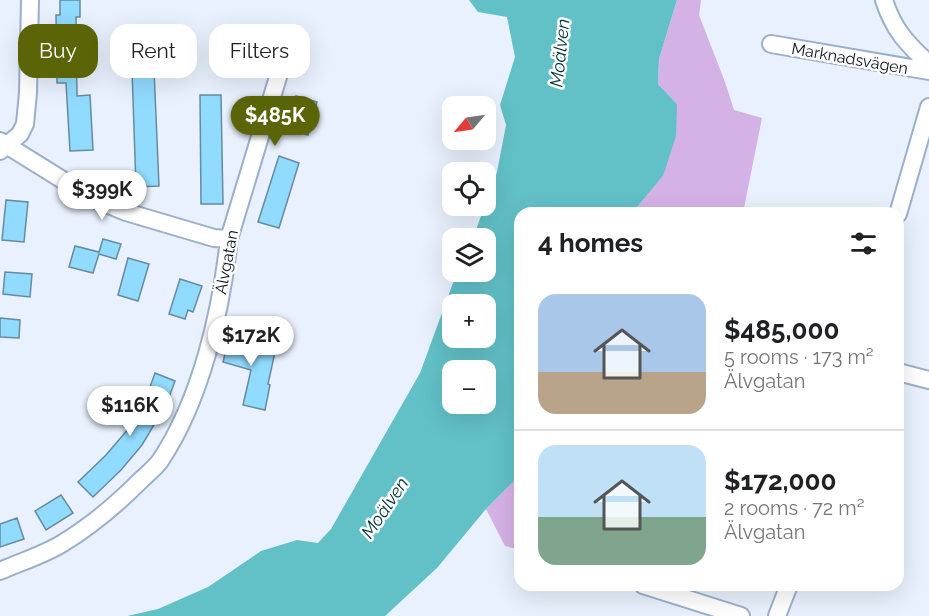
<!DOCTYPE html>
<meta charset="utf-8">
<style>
:root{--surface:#fff;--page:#f2f2f2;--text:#202124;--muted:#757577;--line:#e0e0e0;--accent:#5b6508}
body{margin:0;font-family:Raleway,sans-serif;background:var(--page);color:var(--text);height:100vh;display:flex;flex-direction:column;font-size:22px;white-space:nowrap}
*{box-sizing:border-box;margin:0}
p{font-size:20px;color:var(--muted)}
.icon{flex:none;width:33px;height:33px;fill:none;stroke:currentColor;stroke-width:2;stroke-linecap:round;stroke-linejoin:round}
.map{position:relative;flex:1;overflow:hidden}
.details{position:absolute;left:514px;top:207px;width:390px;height:384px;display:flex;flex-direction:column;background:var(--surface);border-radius:18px;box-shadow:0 6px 24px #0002}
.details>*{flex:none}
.hud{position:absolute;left:18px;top:24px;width:406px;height:54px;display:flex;gap:12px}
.needle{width:39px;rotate:241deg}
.buttons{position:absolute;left:442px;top:96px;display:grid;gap:12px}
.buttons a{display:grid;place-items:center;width:54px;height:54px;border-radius:12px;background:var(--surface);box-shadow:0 6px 24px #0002;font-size:30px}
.price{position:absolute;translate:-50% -51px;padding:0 14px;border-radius:21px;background:#fff;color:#222;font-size:20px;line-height:39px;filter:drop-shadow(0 2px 3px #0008)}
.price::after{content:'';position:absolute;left:50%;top:36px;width:18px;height:14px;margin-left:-9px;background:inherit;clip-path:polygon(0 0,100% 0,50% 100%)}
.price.on{background:var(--accent);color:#fff}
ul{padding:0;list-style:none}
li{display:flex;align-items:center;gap:18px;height:150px;padding:0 24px}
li+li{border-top:2px solid var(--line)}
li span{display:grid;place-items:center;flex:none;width:168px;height:120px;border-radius:18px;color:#555}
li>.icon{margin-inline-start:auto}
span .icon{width:72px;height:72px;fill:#fffc;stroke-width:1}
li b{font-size:26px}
h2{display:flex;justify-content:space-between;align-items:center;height:72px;padding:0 24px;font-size:26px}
.tag{padding:0 21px;border-radius:18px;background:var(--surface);box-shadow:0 6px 24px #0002;font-size:21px;line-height:54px}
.tag.on{background:var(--accent);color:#fff}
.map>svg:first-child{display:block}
</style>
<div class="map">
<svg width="929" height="616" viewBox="0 0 929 616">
<rect width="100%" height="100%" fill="#e8f1fd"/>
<path fill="#d5b2e6" d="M677 0H701L699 15 725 82 734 110 762 118 743 213H632L663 176 677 104 658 84 659 59Z
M520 475V550L505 546 486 509Z"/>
<path fill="#62c0c7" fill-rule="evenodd" d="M469 0H677L659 59 658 84 677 104 676 136 663 176 632 213H520V475L486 509 437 568 385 616H127L158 609 208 587 261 551 297 540 318 543 331 529 420 373 457 272H486V238H473L497 172 506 125 500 105 515 57 507 17 478 12ZM453 304H486V338H453ZM453 370H486V404H453Z"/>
<path fill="#90dbff" stroke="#678b9d" stroke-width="1.5" d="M60 0H80V17H76L77 96 90 95 93 150 70 151 66 83H57L56 15H60Z
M154 69 159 186 136 187 132 70Z
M200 95H221L223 204H201Z
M296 96 317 102 308 135 286 129Z
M279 156 299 163 279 228 258 222Z
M6 200 28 202 24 242 2 240Z
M103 239 121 244 116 259 99 254 93 273 69 267 75 246 99 252Z
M128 258 149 264 138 301 118 295Z
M5 272 32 274 30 297 3 294Z
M180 279 202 286 193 312 188 310 185 319 169 314Z
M0 318 20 320 19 338 0 337Z
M231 330 253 336 251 346 275 352 268 384 270 385 265 410 243 405 251 370 223 362Z
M155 373 175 381 167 403 142 445 121 470 93 497 78 482 106 455 129 428 145 401Z
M61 495 73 513 46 530 35 511Z
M17 518 24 539 0 547V524Z"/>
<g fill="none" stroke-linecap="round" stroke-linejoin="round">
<defs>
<path id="minor" d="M884 0C893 29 907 44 929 64
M771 44 929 71
M0 141 90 197 126 212 214 238 229 239
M0 151 20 134 25 124 28 93 30 0
M898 214 929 107
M898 372 929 380
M0 571C20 562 44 555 63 543 91 526 118 503 141 480 147 474 155 468 160 461 201 400 221 312 229 239L288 44
M643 585 741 616
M777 616 789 585"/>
</defs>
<use href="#minor" stroke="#9bafcd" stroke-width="20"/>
<use href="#minor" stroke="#fff" stroke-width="16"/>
</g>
<g text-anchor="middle" stroke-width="5" stroke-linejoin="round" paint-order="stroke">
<g font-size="16" fill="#0a101b" stroke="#fff">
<text transform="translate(850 58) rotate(10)" y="6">Marknadsvägen</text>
<text transform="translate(226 262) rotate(-79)" y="6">Älvgatan</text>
</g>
<g font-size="18" font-style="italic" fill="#013134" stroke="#fff">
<text transform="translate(560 53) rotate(-84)" y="6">Moälven</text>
<text transform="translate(385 508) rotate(-56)" y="6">Moälven</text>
</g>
</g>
</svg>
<div class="buttons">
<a><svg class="needle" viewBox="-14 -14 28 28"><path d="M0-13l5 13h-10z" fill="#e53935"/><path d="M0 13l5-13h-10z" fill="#757577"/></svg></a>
<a><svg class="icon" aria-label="locate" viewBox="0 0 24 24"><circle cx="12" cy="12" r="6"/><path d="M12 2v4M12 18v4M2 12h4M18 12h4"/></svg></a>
<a><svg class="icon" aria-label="layers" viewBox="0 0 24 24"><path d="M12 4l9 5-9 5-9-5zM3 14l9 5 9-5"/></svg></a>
<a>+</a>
<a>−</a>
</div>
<b class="price on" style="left:275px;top:147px">$485K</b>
<b class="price" style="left:102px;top:221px">$399K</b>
<b class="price" style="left:251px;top:367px">$172K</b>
<b class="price" style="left:130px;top:437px">$116K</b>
<div class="hud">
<a class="tag on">Buy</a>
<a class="tag">Rent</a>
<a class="tag">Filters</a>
</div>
<section class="details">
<h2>4 homes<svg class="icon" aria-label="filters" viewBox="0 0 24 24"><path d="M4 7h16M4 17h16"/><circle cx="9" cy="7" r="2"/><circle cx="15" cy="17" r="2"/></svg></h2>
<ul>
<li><span style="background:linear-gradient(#a9c7e8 65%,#b9a48a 0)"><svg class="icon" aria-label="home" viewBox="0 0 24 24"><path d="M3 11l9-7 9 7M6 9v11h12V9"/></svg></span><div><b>$485,000</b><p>5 rooms · 173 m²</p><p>Älvgatan</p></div></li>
<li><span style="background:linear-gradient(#bfe0f5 60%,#7fa58c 0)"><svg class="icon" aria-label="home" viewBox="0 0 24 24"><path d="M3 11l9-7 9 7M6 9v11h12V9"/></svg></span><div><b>$172,000</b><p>2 rooms · 72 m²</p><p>Älvgatan</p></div></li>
</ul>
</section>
</div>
